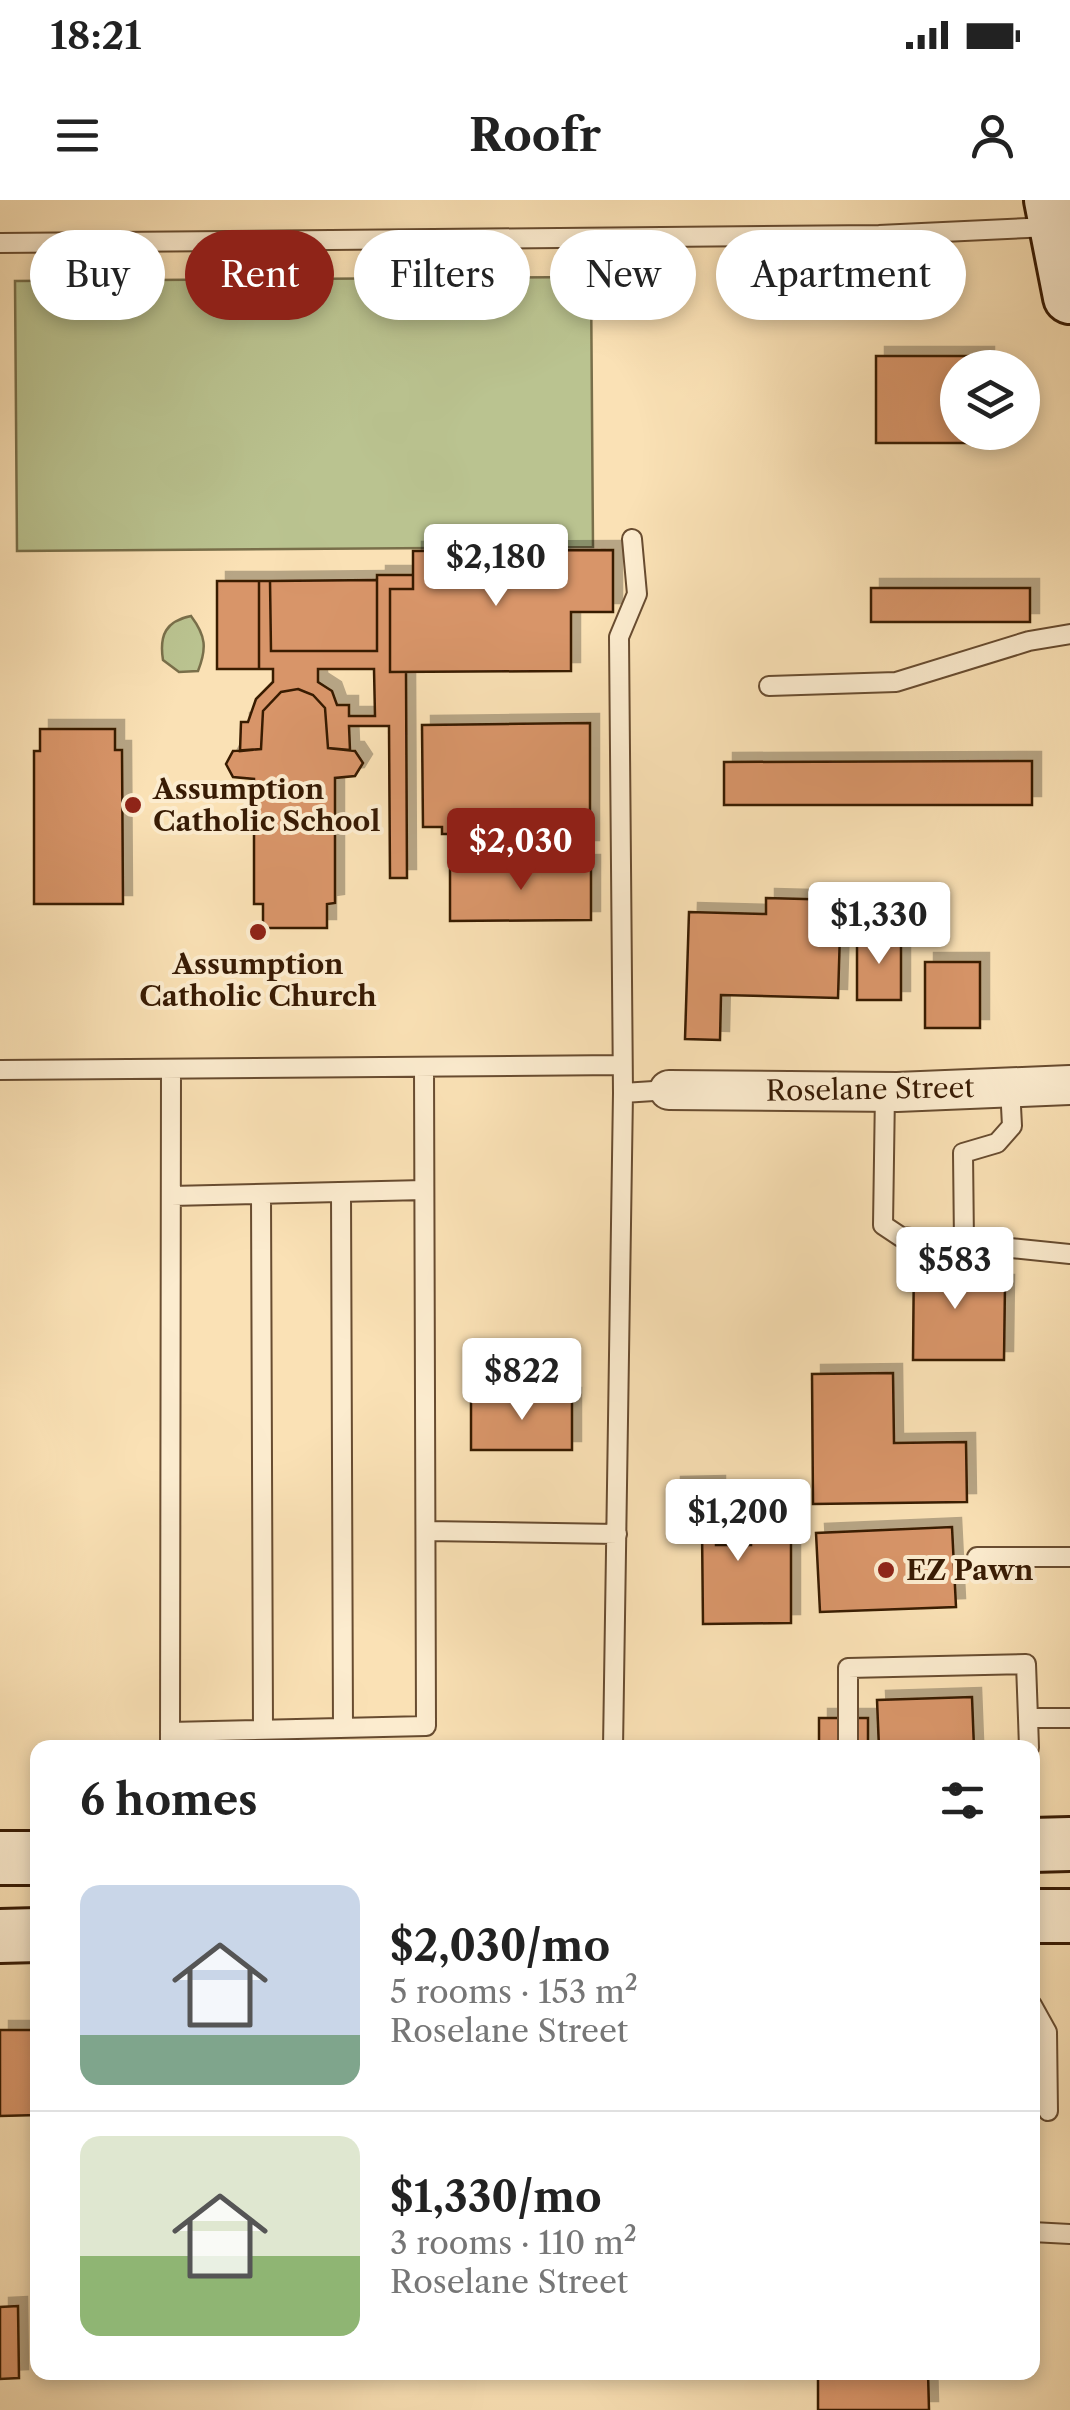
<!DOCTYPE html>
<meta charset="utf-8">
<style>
:root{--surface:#fff;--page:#f6f6f6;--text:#222;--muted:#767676;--line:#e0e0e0;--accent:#8f2418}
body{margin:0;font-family:"Libre Caslon Text",serif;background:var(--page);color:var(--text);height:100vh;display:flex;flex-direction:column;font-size:38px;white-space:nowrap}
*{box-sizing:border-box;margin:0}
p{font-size:32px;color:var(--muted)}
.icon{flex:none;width:55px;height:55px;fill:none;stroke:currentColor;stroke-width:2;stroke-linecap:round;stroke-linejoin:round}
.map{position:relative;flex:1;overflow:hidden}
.details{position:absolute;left:30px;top:1540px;width:1010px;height:640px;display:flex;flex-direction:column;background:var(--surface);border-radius:20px;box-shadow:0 5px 15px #0003}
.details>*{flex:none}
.banner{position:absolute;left:30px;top:30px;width:1010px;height:90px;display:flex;gap:20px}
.controls{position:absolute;left:940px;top:150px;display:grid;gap:20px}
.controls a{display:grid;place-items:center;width:100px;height:100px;border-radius:50%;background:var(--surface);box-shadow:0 5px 15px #0003;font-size:50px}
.price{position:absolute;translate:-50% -85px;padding:0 22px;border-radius:10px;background:#fff;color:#222;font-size:32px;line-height:65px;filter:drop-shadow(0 2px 5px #0008)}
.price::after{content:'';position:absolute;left:50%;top:60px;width:30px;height:22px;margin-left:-15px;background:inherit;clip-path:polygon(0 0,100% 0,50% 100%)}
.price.on{background:var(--accent);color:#fff}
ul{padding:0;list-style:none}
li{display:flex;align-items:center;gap:30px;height:250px;padding:0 50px}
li+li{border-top:2px solid var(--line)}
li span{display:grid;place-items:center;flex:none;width:280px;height:200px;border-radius:20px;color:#555}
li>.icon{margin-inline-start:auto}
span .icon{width:120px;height:120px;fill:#fffc;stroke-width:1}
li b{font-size:42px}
h2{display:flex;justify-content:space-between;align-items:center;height:120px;padding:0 50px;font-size:42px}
.pill{padding:0 35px;border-radius:45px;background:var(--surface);box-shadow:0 5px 15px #0003;font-size:35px;line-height:90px}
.pill.on{background:var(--accent);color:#fff}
.status{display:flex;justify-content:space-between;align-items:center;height:70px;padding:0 50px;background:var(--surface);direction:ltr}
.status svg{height:28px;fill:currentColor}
header{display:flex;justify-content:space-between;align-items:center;height:130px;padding:0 50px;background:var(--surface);font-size:45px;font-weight:800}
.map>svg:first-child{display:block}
</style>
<div class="status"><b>18:21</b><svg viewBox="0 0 49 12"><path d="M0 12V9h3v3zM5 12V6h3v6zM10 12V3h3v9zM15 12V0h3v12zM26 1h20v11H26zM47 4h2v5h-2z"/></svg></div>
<header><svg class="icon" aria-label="menu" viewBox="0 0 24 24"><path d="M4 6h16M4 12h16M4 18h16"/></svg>Roofr<svg class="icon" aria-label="person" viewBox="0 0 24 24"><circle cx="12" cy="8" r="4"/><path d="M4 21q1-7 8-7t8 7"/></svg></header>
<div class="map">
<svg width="1070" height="2210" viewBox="0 0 1070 2210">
<defs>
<filter id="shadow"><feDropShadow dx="9" dy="-9" stdDeviation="0" flood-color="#0004"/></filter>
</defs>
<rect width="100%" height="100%" fill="#fae1b5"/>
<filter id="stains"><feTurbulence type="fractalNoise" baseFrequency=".002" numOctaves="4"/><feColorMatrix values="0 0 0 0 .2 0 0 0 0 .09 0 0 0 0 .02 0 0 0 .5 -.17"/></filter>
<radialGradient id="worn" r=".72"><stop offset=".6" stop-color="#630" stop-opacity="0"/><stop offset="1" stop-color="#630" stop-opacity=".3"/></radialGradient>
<path fill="#bac390" stroke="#796f4a" stroke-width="2.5" d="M591 77 593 347 17 351 15 81Z
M191 416C206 436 207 448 198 471L179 472 163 460C159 435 166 421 191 416Z"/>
<path fill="#d89569" stroke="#381b04" stroke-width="2.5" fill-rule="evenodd" filter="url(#shadow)" d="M876 156H985V168H958V232H985V243H876Z
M613 350V412H571V471L390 472V389H413V351Z
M377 375H413V389H390V472H406L407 678H390L389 526H349L350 550 328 548 325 508 313 495 298 489 281 492 263 511 261 549 240 551 241 522H248L256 499 273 482V469H259V381H270L271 451H377ZM318 469H374L375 516H349V505H337L332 491 318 482Z
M377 380V451H271L270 381Z
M217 381H259V469H217Z
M871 388H1030V422H871Z
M298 489 313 495 325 508 328 548 355 551 363 563 355 576 335 578V703L327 704V728H263V704H254V579L233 577 226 564 233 551 261 549 263 511 281 492Z
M590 523V649H502L501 626H470V634H442V627H423L422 525Z
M40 529H115V550H122L123 704H34V551H40Z
M1032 561V605H724V562Z
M591 664V720L450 721V666Z
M766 698 841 700 838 798 721 795 720 840 685 839 689 712 766 714Z
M857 734H901V800H857Z
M925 762H980V828H925Z
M914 1051H960V1084H1005L1004 1160H913Z
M893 1173 894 1243 966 1242 967 1302 813 1304 812 1174Z
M471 1197H572V1250H471Z
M716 1285V1345H751V1325L791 1324V1423L703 1424 702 1328H672V1286Z
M952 1327 956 1407 820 1412 816 1333Z
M972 1497 974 1548H879L877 1500Z
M819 1518H868V1548H819Z
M0 1830H38V1915L0 1916Z
M18 2106 19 2178 0 2179V2107Z
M127 2172H187V2176H127Z
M818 2172H928L929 2210H818Z"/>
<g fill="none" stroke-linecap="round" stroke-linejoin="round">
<defs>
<path id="service" d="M0 43 879 35 1050 27
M769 486 896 482 1029 441 1070 434
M0 870 621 865
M885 892 883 1025 901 1037 1070 1054
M623 893 669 890
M341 992 343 1528
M261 994 263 1530
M171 996 424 990
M964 1043 963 953 997 943 1012 926 1010 887
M426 1331 617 1334
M977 1357H1070
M170 1532 426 1526 424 867
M170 1548 171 869
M613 1548 623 893 619 437 637 394 632 339
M848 1548V1468L1026 1464 1028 1518
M1029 1548 1028 1518H1070
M1032 1805 1047 1832 1048 1911
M1032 2032 1070 2034"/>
<path id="minor" d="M669 890 897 892 1070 885"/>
<path id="secondary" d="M1051 0 1070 97
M1032 1645 1070 1644
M0 1658H38
M1032 1716H1070
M0 1736 38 1735"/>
</defs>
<use href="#service" stroke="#684c30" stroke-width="22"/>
<use href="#minor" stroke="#684c30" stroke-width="42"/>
<use href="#secondary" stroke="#381b04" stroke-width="58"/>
<use href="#service" stroke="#fceccf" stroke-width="18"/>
<use href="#minor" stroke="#fceccf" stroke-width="38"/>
<use href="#secondary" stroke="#fceccf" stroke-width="52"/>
</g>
<g fill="#8f2418" stroke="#fceccf" stroke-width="4">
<circle cx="133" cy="605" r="10"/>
<circle cx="258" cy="732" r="10"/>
<circle cx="886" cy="1370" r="10"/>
</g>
<g text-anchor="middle" stroke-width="8" stroke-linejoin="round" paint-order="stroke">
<g font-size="28" font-weight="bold" fill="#381b04" stroke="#fceccf" text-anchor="start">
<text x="153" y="599">Assumption<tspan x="153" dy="32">Catholic School</tspan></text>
<text x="258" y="774" text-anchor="middle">Assumption<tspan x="258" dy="32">Catholic Church</tspan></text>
<text x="906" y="1380">EZ Pawn</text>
</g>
<g font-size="28" fill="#381b04" stroke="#fceccf">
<text transform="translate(870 889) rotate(-1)" y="10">Roselane Street</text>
</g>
</g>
<rect width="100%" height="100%" filter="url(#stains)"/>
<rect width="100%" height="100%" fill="url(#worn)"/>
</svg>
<div class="controls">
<a><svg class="icon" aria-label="layers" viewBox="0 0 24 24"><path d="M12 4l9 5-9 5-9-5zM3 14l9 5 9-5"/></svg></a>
</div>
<b class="price" style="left:496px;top:409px">$2,180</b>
<b class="price on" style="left:521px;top:693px">$2,030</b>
<b class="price" style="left:879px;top:767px">$1,330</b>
<b class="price" style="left:955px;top:1112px">$583</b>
<b class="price" style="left:522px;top:1223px">$822</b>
<b class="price" style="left:738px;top:1364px">$1,200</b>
<div class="banner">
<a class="pill">Buy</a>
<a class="pill on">Rent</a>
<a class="pill">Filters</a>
<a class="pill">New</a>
<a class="pill">Apartment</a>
</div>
<section class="details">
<h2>6 homes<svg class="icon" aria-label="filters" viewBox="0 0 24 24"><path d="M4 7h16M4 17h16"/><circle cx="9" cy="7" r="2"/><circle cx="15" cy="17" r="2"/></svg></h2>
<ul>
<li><span style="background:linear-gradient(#c9d6e8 75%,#7fa58c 0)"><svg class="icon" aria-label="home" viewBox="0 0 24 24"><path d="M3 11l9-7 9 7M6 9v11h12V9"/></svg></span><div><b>$2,030/mo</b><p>5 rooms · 153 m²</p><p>Roselane Street</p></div></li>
<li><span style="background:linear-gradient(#dfe7d0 60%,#8fb573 0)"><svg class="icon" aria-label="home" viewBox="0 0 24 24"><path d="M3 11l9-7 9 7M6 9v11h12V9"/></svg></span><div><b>$1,330/mo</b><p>3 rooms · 110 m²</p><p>Roselane Street</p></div></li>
</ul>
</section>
</div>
